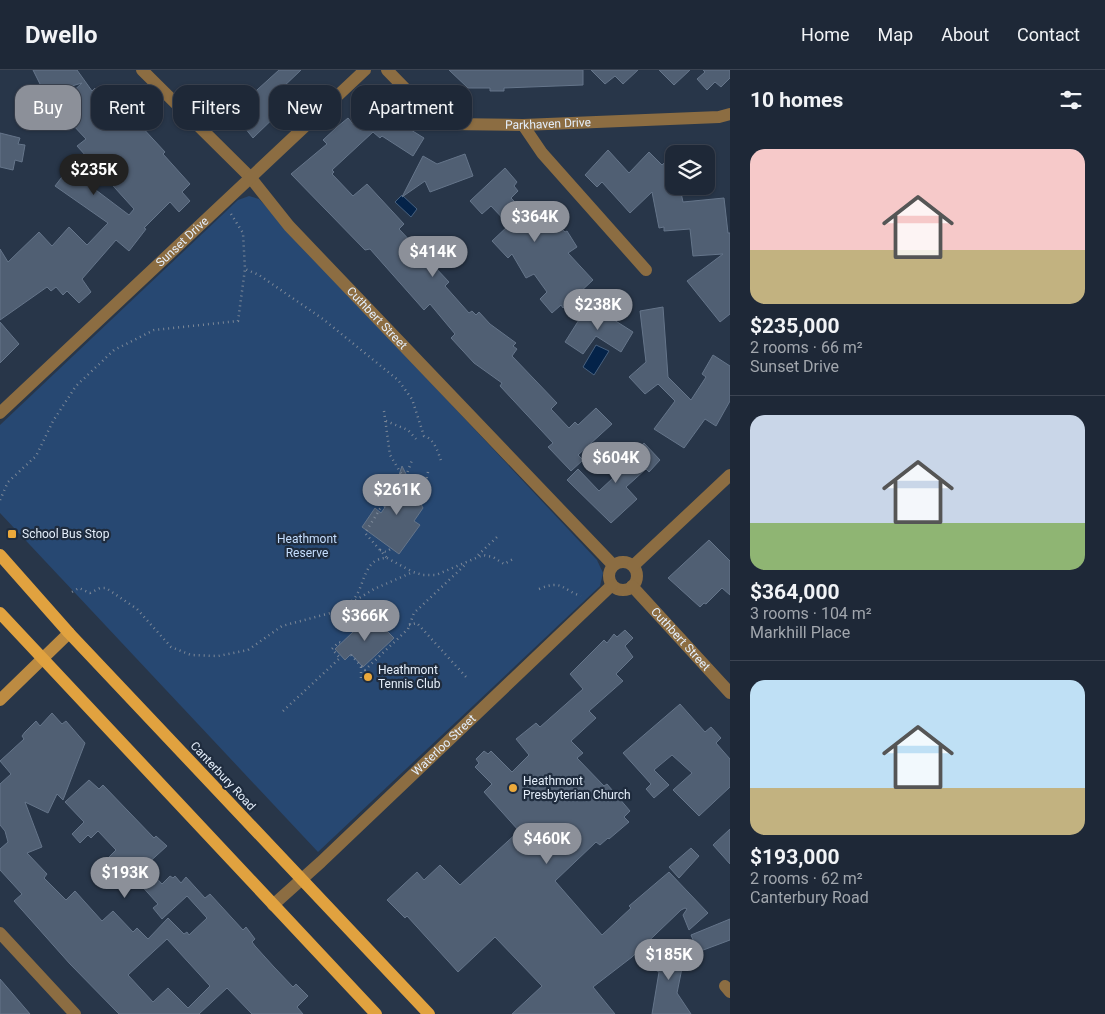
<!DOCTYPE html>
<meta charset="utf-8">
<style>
:root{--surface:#1e2837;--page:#2b3442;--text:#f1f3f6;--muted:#a1a6ad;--line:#3c4452;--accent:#8c9099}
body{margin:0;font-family:Roboto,sans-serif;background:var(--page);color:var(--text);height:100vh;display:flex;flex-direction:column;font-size:19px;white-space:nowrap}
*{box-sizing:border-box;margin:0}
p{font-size:16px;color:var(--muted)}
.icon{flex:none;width:28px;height:28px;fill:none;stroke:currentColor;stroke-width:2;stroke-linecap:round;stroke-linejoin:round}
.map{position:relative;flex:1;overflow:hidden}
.sheet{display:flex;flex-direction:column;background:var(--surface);width:375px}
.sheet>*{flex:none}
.guide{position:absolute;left:15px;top:15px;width:475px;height:45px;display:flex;gap:10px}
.fabs{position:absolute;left:665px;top:75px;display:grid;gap:10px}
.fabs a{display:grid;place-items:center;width:50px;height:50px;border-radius:10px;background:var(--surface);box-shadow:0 1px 4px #0004,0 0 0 1px var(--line);font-size:25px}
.price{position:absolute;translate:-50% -42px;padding:0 11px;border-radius:18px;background:var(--accent);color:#fff;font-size:16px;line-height:32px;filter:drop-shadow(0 1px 2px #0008)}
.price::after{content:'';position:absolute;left:50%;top:30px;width:15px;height:11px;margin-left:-8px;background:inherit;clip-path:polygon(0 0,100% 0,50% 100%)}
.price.current{background:#222;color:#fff}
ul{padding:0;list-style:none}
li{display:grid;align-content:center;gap:10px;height:265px;padding:0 20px}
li+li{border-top:1px solid var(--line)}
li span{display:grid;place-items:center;height:155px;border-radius:15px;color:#555}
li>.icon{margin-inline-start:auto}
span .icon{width:90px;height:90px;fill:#fffc;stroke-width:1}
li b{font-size:21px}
h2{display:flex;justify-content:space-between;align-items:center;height:60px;padding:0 20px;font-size:21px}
.chip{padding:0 18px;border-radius:15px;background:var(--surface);box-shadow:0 1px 4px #0004,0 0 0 1px var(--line);font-size:18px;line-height:45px}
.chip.current{background:var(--accent);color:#fff}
header{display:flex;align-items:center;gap:30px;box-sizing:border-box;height:70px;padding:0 25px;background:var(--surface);border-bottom:1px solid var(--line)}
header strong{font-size:24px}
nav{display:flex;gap:28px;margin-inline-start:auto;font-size:18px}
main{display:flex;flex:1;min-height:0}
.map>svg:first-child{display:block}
</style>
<header>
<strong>Dwello</strong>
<nav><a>Home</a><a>Map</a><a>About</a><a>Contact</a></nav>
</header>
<main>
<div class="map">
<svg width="730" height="944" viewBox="0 0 730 944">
<rect width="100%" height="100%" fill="#283649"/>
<path fill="#274872" d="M249 126 259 129 597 490 603 503 600 516 318 782 0 443V355L238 130Z"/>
<path fill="#042349" stroke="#47607e" d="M402 125 417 139 411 147 395 132Z
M596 275 609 281 594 305 583 297Z"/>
<path fill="#505f73" stroke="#65758a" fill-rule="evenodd" d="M33 0H77L92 21 95 18 122 48 128 42 165 82 163 84 190 114 182 122 190 131 179 142 170 132 144 158 146 159 129 181 116 170 82 209 91 222 79 233 67 221 63 225 56 217 51 221 47 217 0 250V179L8 192 39 162 52 176 69 157 87 175 108 153 55 116 68 99 129 145 134 139 77 76 86 69 56 37 82 13 45 24Z
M279 0H301L280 20 282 23 278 27 286 36 253 68 233 43 236 40 232 35 243 25 247 29Z
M449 0H583V15L504 18V21H490V18H468Z
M591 0H638L623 14 615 6 605 14Z
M659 0H690L674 15Z
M703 0H730V8L721 17 715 12 707 20 697 9 705 2Z
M376 31 390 47 424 68 413 86 382 66 380 68 373 62 332 100 334 102 332 104 353 126 367 114 404 154 399 159 449 212 445 216 469 243 472 241 476 245 479 242 490 254 516 273 513 276 517 279 512 286 557 333 551 339 569 358 575 352 578 355 596 338 612 354 578 385 583 390 571 401 548 377 553 373 500 316 502 313 474 293 451 268 455 264 430 234 424 240 370 179 365 180 291 104 327 74 323 70 337 57 348 48 353 54Z
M0 63 20 68 18 74 25 75 22 92 15 90 13 100 0 97Z
M608 80 629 103 649 82 662 95 674 84V122L680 118 683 132 724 128 728 163H730V244L720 252 687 211 723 184 693 186 690 159 664 161V157L659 158 652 122 630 143 602 112 597 117 585 105Z
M465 84 473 106 430 122 425 111 402 127 423 86 437 94Z
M505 98 517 112 514 116 518 121 511 128 530 147 541 137 565 162 567 161 577 177 568 183 593 210 563 238 561 235 552 243 540 229 547 222 534 204 526 208 512 184 508 188 492 171 509 155 491 136 482 144 470 131Z
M589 234 633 262 621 282 596 266 583 284 565 272Z
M663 237 668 307 691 330 706 307 702 304 713 285 730 296V331L716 356 705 349 684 378 654 359 675 331 658 314 645 324 629 307 646 292 640 241Z
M0 252 19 274 0 293Z
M644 373 660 390 649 402 646 399 626 417 637 429 611 453 567 410 578 399 599 421 628 394 620 386 629 378 633 383Z
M402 396 423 438 414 451 420 455 399 484 362 457 375 438 381 443 391 429Z
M709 470 730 491V525L722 518 706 534 704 533 700 537 668 508Z
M371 545 394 568 363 597 351 584 345 590 335 579Z
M625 560 633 568 625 576 633 587 616 604 623 611 589 641 596 648 571 671 583 683 577 688 604 716 607 714 630 741 624 747 629 752 609 769 608 768 600 775 596 772 555 811 602 865 631 838 629 836 669 802 708 843 689 860 683 845 687 839 685 838 681 840 632 887 593 917 615 944H512L542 916 495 867 458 902 407 846 405 848 387 830 417 802 424 810 440 795 460 815 519 761 484 722 492 714 475 697 479 693 476 689 484 681 488 684 491 681 512 702 529 685 516 669 536 653 540 657 583 619 570 604 604 570 607 573 614 564 617 567Z
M680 634 705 662 711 657 721 668 716 673 730 689V717L699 746 673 720 692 703 672 685 654 700 669 715 654 728 646 719 651 714 623 683Z
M52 643 62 654 66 651 85 673 63 730 57 724 48 743 25 732 42 777 27 783 47 804 44 808 66 830 75 821 102 851 113 841 133 862 137 858 148 869 168 848 184 864 187 862 189 865 207 848 187 826 162 849 153 838 158 834 138 812 125 824 110 808 106 812 95 801 116 780 98 761 91 768 88 765 80 773 72 764 84 752 65 732 89 710 99 719 103 715 154 768 156 766 167 776 145 796 162 814 170 806 173 808 175 806 181 813 186 807 205 828 210 824 243 860 246 857 255 869 252 872 255 876 274 897 293 917 296 914 308 926 297 937 303 944H252L227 918 199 944H119L70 894 14 831 22 824 0 800V779L8 772 5 761 0 755V714L11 704 0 691 24 669 22 666 25 662 36 651 40 656ZM167 869 210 916 188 938 168 918 153 932 128 905Z
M730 759V794L713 775Z
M691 778 699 786 679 808 669 797Z
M730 849V870L698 882 691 865Z
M670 873 689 884 682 898 677 923 691 944H652L659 902 650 897 664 876Z
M0 909 30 944H0Z"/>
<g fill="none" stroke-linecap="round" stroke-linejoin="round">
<path stroke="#7c8898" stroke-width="2.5" stroke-dasharray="1 4" stroke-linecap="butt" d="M231 144 243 163 245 199 259 205 323 249 398 310 412 329 424 366C435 369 438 383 442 393
M384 341 390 385 405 410
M386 351 408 360 416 369
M401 420 423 425 428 402
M0 430 8 412 36 386 53 351 76 316 114 280 154 260 238 251 245 199
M380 480 386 482 392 478
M478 485 497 467
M387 488 413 502
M539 519C563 509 562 520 581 526
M72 522 79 518 90 523 100 518H106L137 539 171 577 191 585 218 586 248 580 282 556 338 541 374 519 413 502 423 505H436L483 485 493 487 504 494 515 488
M352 531C366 517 362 488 387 488L365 463 380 439 395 432 398 428 412 390
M409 555 417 553 467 608
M351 585 365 600 408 559 414 543 465 495
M361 608V597
M283 641 340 588 332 579 339 572 342 573"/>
<g stroke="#8c6d42" stroke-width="12">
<path id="s1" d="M142 0 250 107 289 156 613 495"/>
<path id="s2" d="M387 0 426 40 448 54 523 55 719 47 730 44"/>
<path d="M523 55 542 83 646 200"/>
<path id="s3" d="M0 343 365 0"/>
<circle cx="623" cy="506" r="14"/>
<path d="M633 496 730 405"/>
<path id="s4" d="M632 516 730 623"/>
<path id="s5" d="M273 835 321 792 612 515"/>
<path d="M0 863 75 944"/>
<path d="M725 916 730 922"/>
</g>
<path stroke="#bc8b42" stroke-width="12" d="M0 630 69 563"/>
<path stroke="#e1a23f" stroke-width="12" d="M0 485 69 563 429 944
M0 543 376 944"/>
</g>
<g fill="#eca93b" stroke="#1f2c3e" stroke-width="2">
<rect x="7" y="459" width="10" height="10" rx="2.5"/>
<circle cx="368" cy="607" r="5"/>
<circle cx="513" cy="718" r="5"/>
</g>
<g text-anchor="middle" stroke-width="4.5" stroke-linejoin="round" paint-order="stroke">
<g font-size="12" fill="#e4eefa" stroke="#1f2c3e">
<text dy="4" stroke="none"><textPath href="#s2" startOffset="182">Parkhaven Drive</textPath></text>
<text dy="4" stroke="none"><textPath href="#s3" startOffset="250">Sunset Drive</textPath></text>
<text dy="4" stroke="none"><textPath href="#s1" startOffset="342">Cuthbert Street</textPath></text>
<text dy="4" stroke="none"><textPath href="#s4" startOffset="72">Cuthbert Street</textPath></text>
<text dy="4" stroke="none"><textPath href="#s5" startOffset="234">Waterloo Street</textPath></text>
<text transform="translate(223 706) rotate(47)" y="4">Canterbury Road</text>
</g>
<g font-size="12" fill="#e4eefa" stroke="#1f2c3e" text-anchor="start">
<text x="22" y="468">School Bus Stop</text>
<text x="378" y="604">Heathmont<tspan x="378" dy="14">Tennis Club</tspan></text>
<text x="523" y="715">Heathmont<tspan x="523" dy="14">Presbyterian Church</tspan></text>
</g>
<g font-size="12" fill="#c5defe" stroke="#1f2c3e">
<text x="307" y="473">Heathmont<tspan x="307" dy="14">Reserve</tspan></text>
</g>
</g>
</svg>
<div class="fabs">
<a><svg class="icon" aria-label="layers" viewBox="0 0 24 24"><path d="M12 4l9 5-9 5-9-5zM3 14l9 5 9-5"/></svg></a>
</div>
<b class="price current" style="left:94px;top:126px">$235K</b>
<b class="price" style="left:535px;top:173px">$364K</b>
<b class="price" style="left:433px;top:208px">$414K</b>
<b class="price" style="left:598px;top:261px">$238K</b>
<b class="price" style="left:616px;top:414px">$604K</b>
<b class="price" style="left:397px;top:446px">$261K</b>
<b class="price" style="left:365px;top:572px">$366K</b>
<b class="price" style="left:547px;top:795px">$460K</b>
<b class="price" style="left:125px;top:829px">$193K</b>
<b class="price" style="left:669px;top:911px">$185K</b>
<div class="guide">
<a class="chip current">Buy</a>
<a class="chip">Rent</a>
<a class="chip">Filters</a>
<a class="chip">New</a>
<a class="chip">Apartment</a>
</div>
</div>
<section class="sheet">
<h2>10 homes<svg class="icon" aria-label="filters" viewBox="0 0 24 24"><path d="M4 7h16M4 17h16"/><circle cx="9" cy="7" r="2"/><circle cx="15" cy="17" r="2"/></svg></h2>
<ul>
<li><span style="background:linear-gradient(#f6c9c9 65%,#c2b280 0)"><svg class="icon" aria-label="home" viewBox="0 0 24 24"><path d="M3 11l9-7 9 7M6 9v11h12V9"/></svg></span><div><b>$235,000</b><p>2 rooms · 66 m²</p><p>Sunset Drive</p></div></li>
<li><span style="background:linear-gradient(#c9d6e8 70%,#8fb573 0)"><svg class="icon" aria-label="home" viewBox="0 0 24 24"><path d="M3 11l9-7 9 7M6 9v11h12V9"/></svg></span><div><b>$364,000</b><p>3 rooms · 104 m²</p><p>Markhill Place</p></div></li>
<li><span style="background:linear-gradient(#bfe0f5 70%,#c2b280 0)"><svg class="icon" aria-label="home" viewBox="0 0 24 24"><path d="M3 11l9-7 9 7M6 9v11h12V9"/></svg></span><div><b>$193,000</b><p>2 rooms · 62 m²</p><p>Canterbury Road</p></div></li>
</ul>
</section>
</main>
